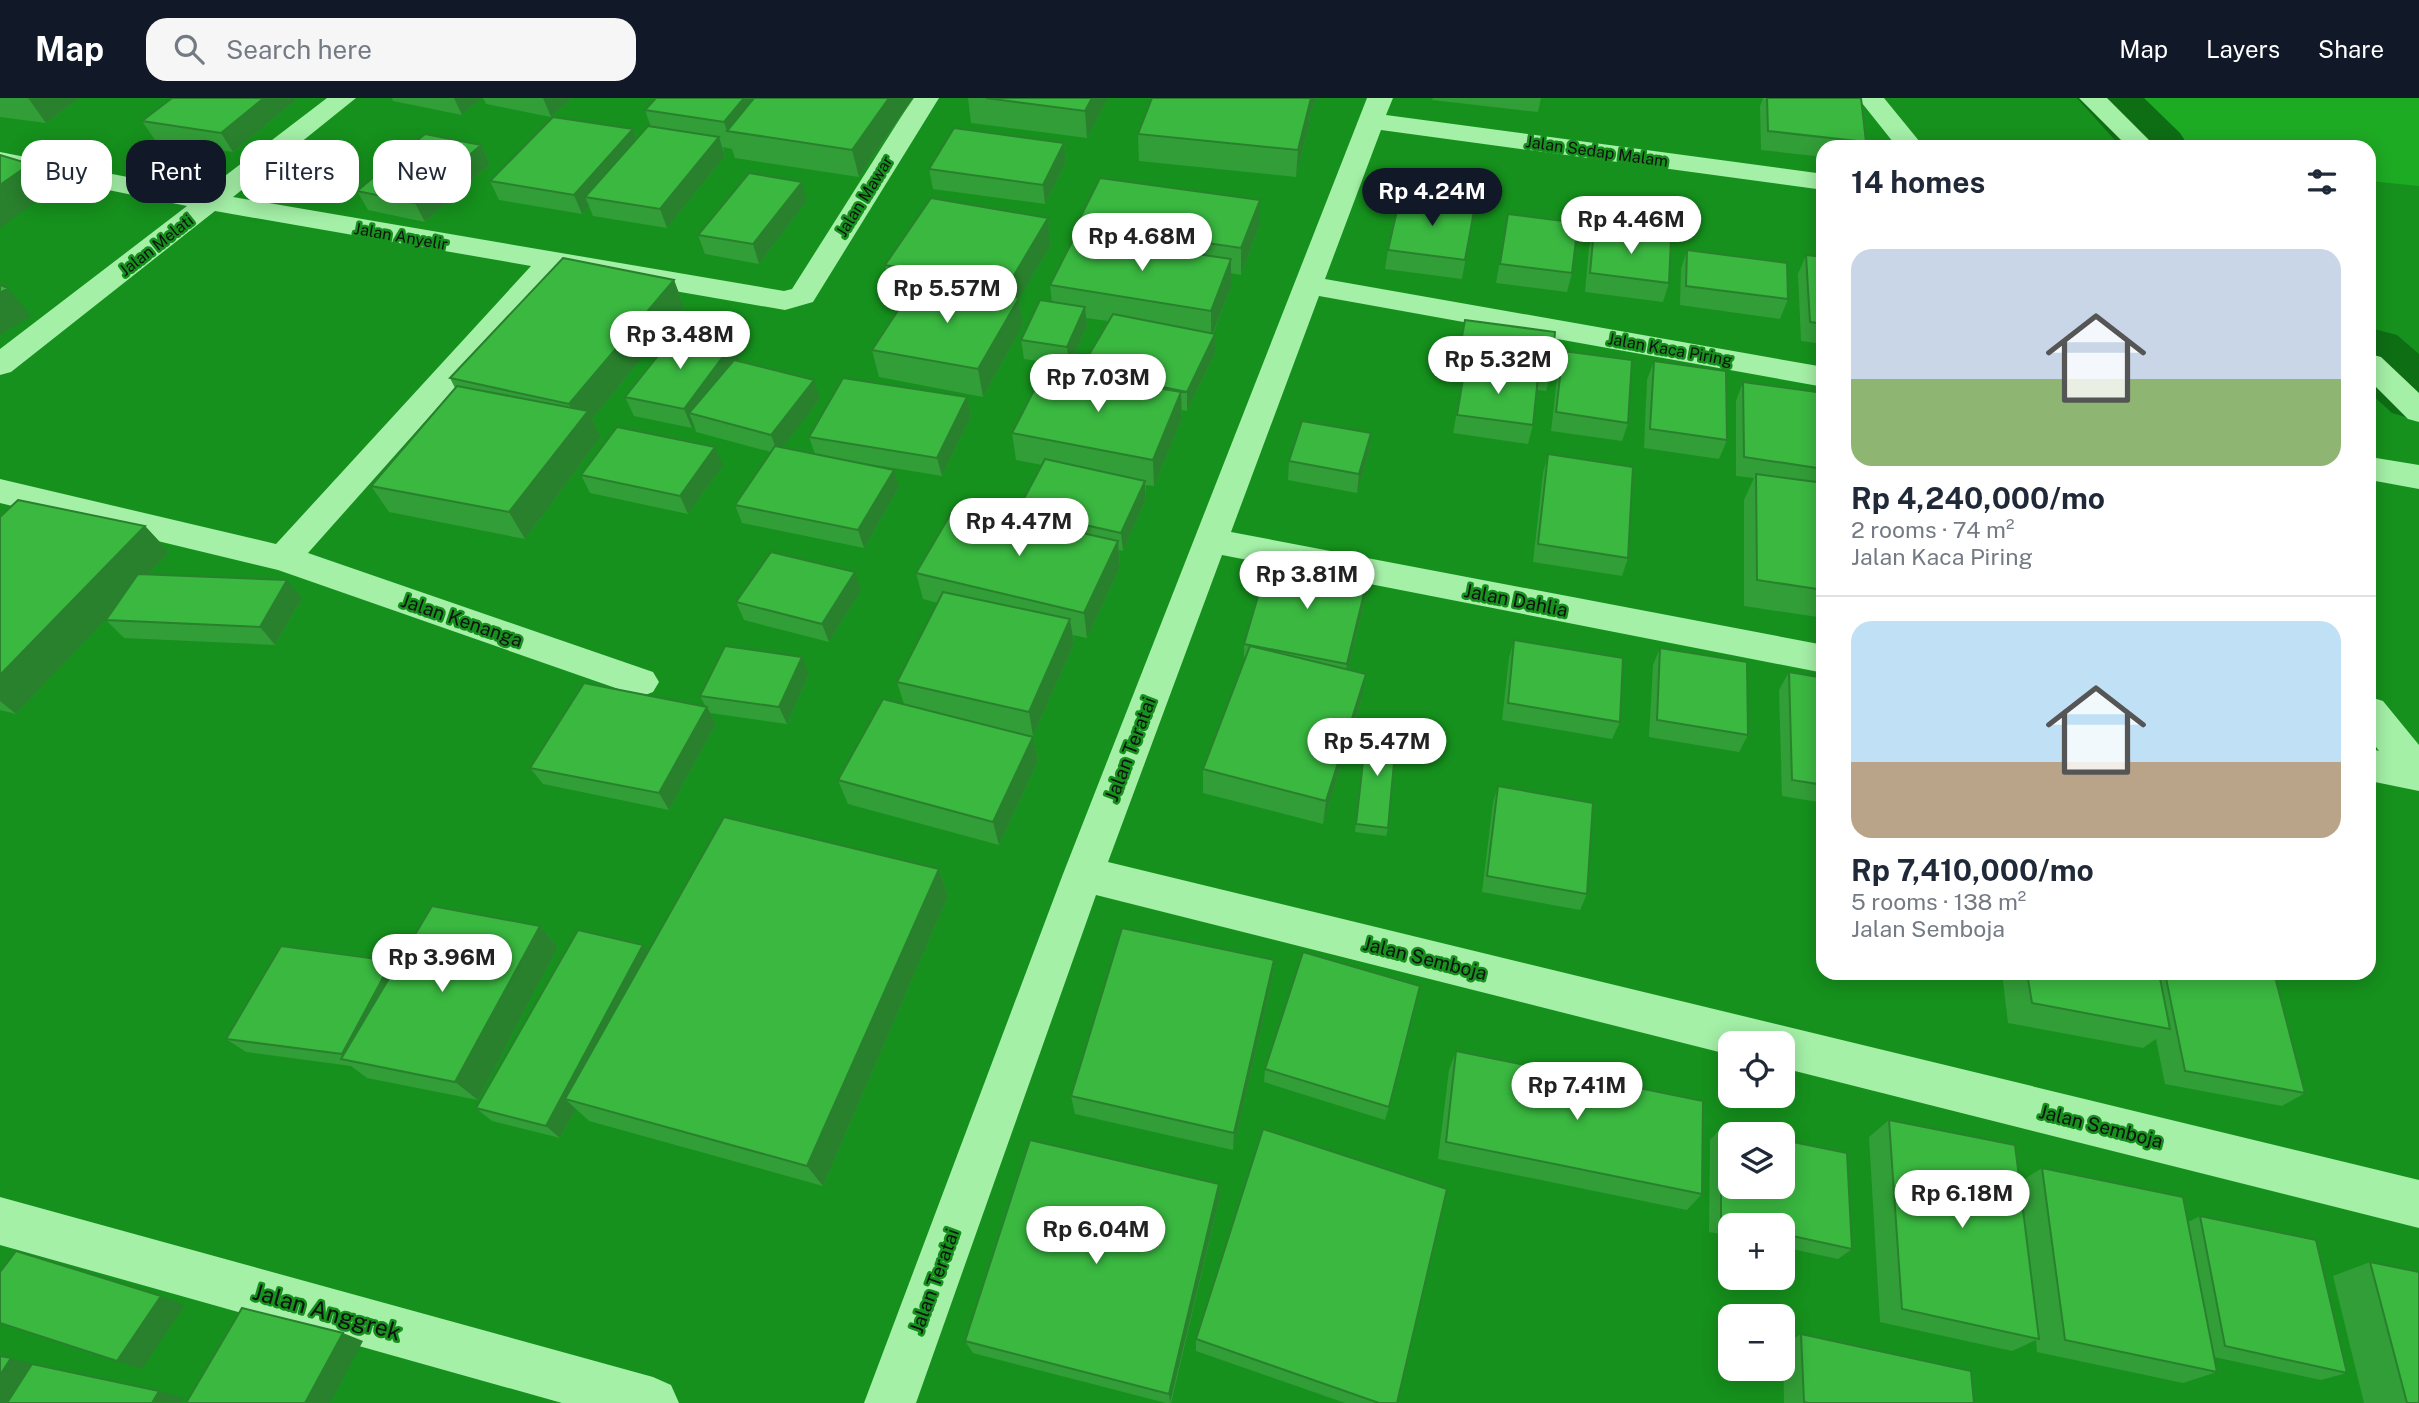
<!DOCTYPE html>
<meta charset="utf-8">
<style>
:root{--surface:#fff;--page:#f6f6f7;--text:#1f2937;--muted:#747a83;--line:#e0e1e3;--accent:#111827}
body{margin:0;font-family:"Public Sans",sans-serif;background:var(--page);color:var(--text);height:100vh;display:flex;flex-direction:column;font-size:26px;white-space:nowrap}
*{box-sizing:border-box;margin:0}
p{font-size:23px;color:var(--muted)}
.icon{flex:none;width:38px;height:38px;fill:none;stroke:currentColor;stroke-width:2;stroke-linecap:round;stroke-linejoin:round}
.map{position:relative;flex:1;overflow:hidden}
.details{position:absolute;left:1816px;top:42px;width:560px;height:840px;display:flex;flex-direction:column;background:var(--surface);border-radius:21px;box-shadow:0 4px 18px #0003}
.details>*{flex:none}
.top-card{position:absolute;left:21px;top:42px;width:665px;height:63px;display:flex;gap:14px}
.buttons{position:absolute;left:1718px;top:933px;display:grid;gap:14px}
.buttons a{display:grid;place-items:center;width:77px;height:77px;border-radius:14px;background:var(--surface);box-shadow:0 4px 18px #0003;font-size:35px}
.price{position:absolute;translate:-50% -60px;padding:0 16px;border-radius:24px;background:#fff;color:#222;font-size:23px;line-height:46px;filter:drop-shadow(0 2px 4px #0008)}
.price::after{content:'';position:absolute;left:50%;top:42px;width:21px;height:16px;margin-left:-10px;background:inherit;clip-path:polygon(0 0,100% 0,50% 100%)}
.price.current{background:var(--accent);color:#fff}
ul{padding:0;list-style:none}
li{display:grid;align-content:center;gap:14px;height:371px;padding:0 35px}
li+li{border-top:2px solid var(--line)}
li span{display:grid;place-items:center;height:217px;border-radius:21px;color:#555}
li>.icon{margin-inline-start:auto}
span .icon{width:126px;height:126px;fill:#fffc;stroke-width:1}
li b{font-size:30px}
h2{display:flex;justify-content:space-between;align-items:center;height:84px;padding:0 35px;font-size:30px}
.tag{padding:0 24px;border-radius:21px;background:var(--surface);box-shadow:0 4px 18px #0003;font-size:24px;line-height:63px}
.tag.current{background:var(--accent);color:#fff}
header{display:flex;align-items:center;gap:42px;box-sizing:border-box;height:98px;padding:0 35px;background:var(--accent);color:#fff}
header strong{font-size:33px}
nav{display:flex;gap:38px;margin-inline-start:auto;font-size:24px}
.search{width:490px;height:63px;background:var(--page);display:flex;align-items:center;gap:18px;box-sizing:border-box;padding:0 24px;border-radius:21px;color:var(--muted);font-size:26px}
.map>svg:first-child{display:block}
</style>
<header>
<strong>Map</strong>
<div class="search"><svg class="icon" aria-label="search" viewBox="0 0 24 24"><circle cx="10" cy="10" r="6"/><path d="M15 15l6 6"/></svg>Search here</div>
<nav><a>Map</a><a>Layers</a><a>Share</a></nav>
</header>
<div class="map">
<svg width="2419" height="1305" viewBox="0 0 2419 1305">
<rect width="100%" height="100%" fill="#16911d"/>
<path fill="#1eab24" d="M2124 0H2419V88L2370 83V49H2169Z"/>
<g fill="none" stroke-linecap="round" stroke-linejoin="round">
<path fill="#0e6e14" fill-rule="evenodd" d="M2077 0H2144L2180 35 2189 49H2121Z
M2370 230 2397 237 2419 256V323L2392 315 2370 295Z"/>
<path fill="#a4f0a7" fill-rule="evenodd" d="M327 0H356L233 99 784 193 792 191 913 0H939L813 204 785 212 559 173 308 455 653 574 659 584 653 594 640 599 627 594 278 472 0 405V381L276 446 531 168 215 113 11 274 0 277V251L187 108 0 70V54L204 94Z
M1367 0H1393L1386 17 1824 76V92L1381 32 1325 181 1824 269V289L1319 198 1231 434 1824 547V575L1222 457 1108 764 2419 1082V1130L1783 970V945H1731V957L1096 797 916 1305H864L1063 776Z
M1858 0H1884L1924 49H1897Z
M2079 0H2107L2156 49H2128Z
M2370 256 2381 259 2419 295V324L2408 321 2370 283Z
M2370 651 2419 661V693L2370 683Z"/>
<path fill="#a4f0a7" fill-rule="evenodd" d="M2370 359 2419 367V391L2370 382Z
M2370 599 2383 603 2419 647V692L2405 687 2370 641Z
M0 1099 653 1279 671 1287 679 1305H562L0 1147Z"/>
</g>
<path fill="#329e37" d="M0 0H80L46 25 0 19Z
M172 0H295L296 2 233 54 155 42 142 23Z
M392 0H482L462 17 393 3Z
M483 0H572L551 19 486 6Z
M914 0 859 79 735 60 732 51 723 49 725 58 667 130 593 118 589 108 582 116 499 102 490 83 633 31 637 41 651 29 645 12Z
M968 0H1108L1087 40 971 25Z
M1152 0H1317L1310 16 1309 27 1296 79 1139 63 1138 36Z
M1433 0H1541L1538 14 1432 2Z
M1763 0H1861L1866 44 1864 49H1824V59L1761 52 1760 8Z
M1064 45 1066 64 1045 106 933 91 929 71Z
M481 47 490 66 425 124 368 112 357 93Z
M807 103 759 166 705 156 698 137Z
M1475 108 1462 181 1385 171 1388 152Z
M1508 116 1572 175 1567 194 1496 185Z
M1048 120 1051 147 1019 201 1023 227 983 299 879 279 872 252 908 197 891 194 885 167Z
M1077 126 1259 129 1241 177 1231 175V189L1213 236H1215V255L1187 313 1182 312V321L1154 388 1146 387V401L1123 453 1119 452 1120 469 1087 540 1073 537 1074 546 1033 638 1003 631 1033 639 1038 663 999 747 848 706 838 682 904 606 897 584 938 505 923 501 916 475 1019 421 1018 412 1042 367 1016 362 1012 335 1081 277 1080 272 1108 223 1086 220 1087 228 1069 268 1024 261 1021 242 1052 204 1050 187 1078 138Z
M1594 131 1669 185 1663 204 1585 194 1589 150Z
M1687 152 1788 201 1780 221 1680 207 1681 171Z
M1806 157 1824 159V246L1801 243 1798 176Z
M674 182 684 209 592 321 601 339 525 441 389 414 371 388 455 290 450 280Z
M1465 222 1551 274 1546 293 1537 292 1533 327 1528 346 1453 335 1463 281 1455 280Z
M733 245 740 264 820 301 783 349 815 356 809 339 967 299 971 318 942 378 863 365 899 390 864 450 742 425 735 407 771 354 696 334 694 327 692 330 634 318 625 299Z
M1563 253 1628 325 1622 343 1551 333 1558 272Z
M1654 263 1727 342 1719 361 1644 350 1647 282Z
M1743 284 1824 295V520L1744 508V402L1754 380 1736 378V303Z
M1371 335 1369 354 1357 395 1288 382 1289 363Z
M1548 356 1628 460 1622 478 1533 464 1543 375Z
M723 368 688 416 590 395 581 377Z
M0 419 145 428 169 454 148 476 302 500 275 547 124 540 106 522 110 516 16 616 0 612Z
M861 493 829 544 744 522 736 504Z
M1366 497 1348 571 1362 600 1323 726 1203 695V671L1244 564V546Z
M1514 542 1620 624 1612 641 1502 622 1509 560Z
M1660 550 1748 637 1739 654 1649 639 1653 567Z
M1789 574 1824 580V705L1782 698 1779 592Z
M809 576 787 626 710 615 716 626 669 712 543 686 530 670 706 609 700 598Z
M1366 637 1388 730 1386 738 1355 734Z
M1498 688 1587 796 1580 812 1482 794 1493 705Z
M939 771 948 798 823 1088 589 1023 576 1011 560 1040 492 1023 476 1010 648 854Z
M540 828 558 849 478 1002 367 980 351 968 246 954 226 941 397 867Z
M1274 862 1272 882 1233 1052 1075 1016 1071 998Z
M2002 875H2274L2305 995 2282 1008 2165 986 2156 941 2143 950 2008 925Z
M1456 953 1702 1096 1687 1112 1438 1061 1449 972Z
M1265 971 1389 1009 1385 1022 1264 984Z
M1889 1022 2020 1084 2042 1070 2188 1124 2200 1118 2347 1275 2321 1282 2214 1259 2217 1274 2183 1285 2037 1254 2036 1242 2012 1253 1880 1224 1869 1039Z
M1721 1030 1852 1151 1838 1161 1783 1149V1127H1731V1138L1709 1134 1710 1042Z
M1219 1086V1102L1171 1305H1166L973 1255 965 1243Z
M2370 1164 2419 1305H2364L2333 1178Z
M1801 1236 1974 1305H1784L1783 1247Z
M1196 1241 1397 1305H1345L1196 1253Z"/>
<path fill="#29812d" d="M28 0H80L46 25Z
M264 0H295L296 2 233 54 221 35Z
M454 0H482L462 17Z
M543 0H572L551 19Z
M744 0H774L727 33 724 24Z
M889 0H913L859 79 852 52Z
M1092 0H1108L1087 40 1085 13Z
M1310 0H1317L1310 16 1309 27 1296 79 1298 52Z
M633 31 640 50 585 99 589 108 582 116 574 97Z
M719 39 725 58 667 130 660 111Z
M1064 45 1066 64 1045 106 1043 87Z
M481 47 490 66 425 124 415 105Z
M30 66 51 93 0 130V87Z
M802 84 807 103 759 166 753 146Z
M1260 102 1259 129 1241 177V150Z
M1048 120 1051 147 1019 201 1023 227 983 299 978 271 1011 215 1007 189Z
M1231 161V189L1211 240V213Z
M674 182 684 209 592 321 601 339 525 441 509 414 578 325 569 306Z
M8 190 31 218 0 237V195Z
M1085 209 1087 228 1069 268 1067 249Z
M1215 236V255L1187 313V294Z
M733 245 740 264 689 315 694 327 692 330 684 311Z
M814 282 820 301 778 356 771 337Z
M1181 294 1182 321 1154 388 1153 362Z
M967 299 971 318 942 378 937 360Z
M1371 335 1369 354 1357 395 1359 376Z
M715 349 723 368 688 416 680 398Z
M894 372 899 390 864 450 858 432Z
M1145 383 1146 401 1123 453 1121 435Z
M145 428 169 454 16 616 0 603V577Z
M1118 443 1120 469 1087 540 1084 515Z
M855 474 861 493 829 544 822 526Z
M1368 479 1366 497 1345 583 1347 566Z
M287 482 302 500 275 547 260 529Z
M1070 521 1074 546 1033 638 1029 614Z
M802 559 809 576 787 626 779 609Z
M1366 576 1362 600 1323 726 1326 703Z
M707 609 716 626 669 712 659 695Z
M1033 639 1038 663 999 747 993 724Z
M939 771 948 798 823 1088 807 1068Z
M540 828 558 849 478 1002 455 984Z
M643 847 654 862 565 1001 576 1011 560 1040 546 1028Z
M1274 862 1272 882 1233 1052 1234 1035Z
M392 863 408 877 351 963 342 956Z
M1219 1086V1102L1170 1305 1169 1296Z
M161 1198 185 1207 142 1271 117 1263Z
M343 1235 363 1243 330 1305H305Z
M11 1260 38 1267 17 1305H0V1277Z
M159 1293 184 1300 181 1305H152Z"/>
<path fill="#3ab840" stroke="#29812d" stroke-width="2" d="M172 0H264L221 35 142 23Z
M656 0H744L724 24 645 12Z
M754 0H889L852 52 727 33Z
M986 0H1092L1085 13Z
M1152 0H1311L1298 52 1138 36Z
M1767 0H1861L1866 44 1768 33Z
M553 19 633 31 574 97 490 83Z
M648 28 719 39 660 111 585 99Z
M954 30 1064 45 1043 87 929 71Z
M425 36 481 47 415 105 357 93Z
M0 57 30 66 0 87Z
M749 75 802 84 753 146 698 137Z
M1100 80 1260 102 1241 150 1077 126Z
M1400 99 1475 108 1465 162 1388 152Z
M931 100 1048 120 1007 189 885 167Z
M1508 116 1578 125 1572 175 1500 166Z
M1594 131 1671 141 1669 185 1590 175Z
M1075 138 1231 161 1211 213 1050 187Z
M1687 152 1787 165 1788 201 1686 188Z
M1806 157 1824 159V226L1810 224Z
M563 160 674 182 569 306 450 280Z
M918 182 1019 200 978 271 872 252Z
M0 187 8 190 0 195Z
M1040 202 1085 209 1067 249 1021 242Z
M1113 216 1215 236 1187 294 1080 272Z
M1465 222 1555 234 1551 274 1458 261Z
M677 234 733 245 684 311 625 299Z
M1563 253 1632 262 1628 325 1556 314Z
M734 262 814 282 771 337 689 315Z
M1654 263 1726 273 1727 342 1650 331Z
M1465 269 1538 279 1533 327 1457 317Z
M1045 271 1181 294 1153 362 1012 335Z
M843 280 967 299 937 360 809 339Z
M1743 284 1824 295V371L1744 359Z
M457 288 588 313 509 414 371 388Z
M1302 323 1371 335 1359 376 1289 363Z
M617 329 715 349 680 398 581 377Z
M775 348 894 372 858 432 735 407Z
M1548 356 1633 369 1628 460 1538 446Z
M1045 361 1145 383 1121 435 1018 412Z
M1756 376 1824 385V492L1757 482Z
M18 402 145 428 0 577V419Z
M956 407 1118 443 1084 515 916 475Z
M771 454 855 474 822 526 736 504Z
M1269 461 1368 479 1347 566 1244 546Z
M138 476 287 482 260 529 106 522Z
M943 494 1070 521 1029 614 897 584Z
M1514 542 1623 560 1620 624 1508 605Z
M725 548 802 559 779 609 700 598Z
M1250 548 1366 576 1326 703 1203 671Z
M1660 550 1747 564 1748 637 1657 622Z
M1789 574 1824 580V687L1792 682Z
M584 585 707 609 659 695 530 670Z
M883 601 1033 639 993 724 838 682Z
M1367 629 1397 632 1388 730 1356 726Z
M1498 688 1593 705 1587 796 1487 778Z
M724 719 939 771 807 1068 565 1001Z
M432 808 540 828 455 984 341 961Z
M1122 830 1274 862 1234 1035 1071 998Z
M578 832 643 847 546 1028 476 1010Z
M281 848 392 863 342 956 226 941Z
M1303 854 1420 888 1389 1009 1265 971Z
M2027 875H2159L2170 931 2032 905Z
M2165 875H2274L2305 995 2185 973Z
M1456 953 1703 1003 1702 1096 1446 1044Z
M1889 1022 2015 1047 2039 1241 1902 1211Z
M1721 1030 1751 1036H1731V1088H1783V1042L1847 1055 1852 1151 1783 1136V1127H1738L1721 1123Z
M1263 1031 1447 1091 1397 1305H1379L1196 1241Z
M1030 1042 1219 1086 1169 1296 965 1243Z
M2042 1070 2183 1099 2217 1274 2065 1242Z
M2200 1118 2316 1142 2347 1275 2225 1248Z
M16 1153 161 1198 117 1263 0 1225V1174Z
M2370 1164 2419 1174V1305H2407Z
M242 1210 343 1235 305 1305H186Z
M1801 1236 1971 1273 1974 1305H1808L1804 1304Z
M0 1258 11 1260 0 1277Z
M32 1266 159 1293 152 1305H7Z"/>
<g text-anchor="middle" stroke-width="5" stroke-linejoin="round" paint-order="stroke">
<g font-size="16" fill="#111" stroke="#16911d">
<text transform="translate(1597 53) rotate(8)" y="6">Jalan Sedap Malam</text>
<text transform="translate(864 98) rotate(-58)" y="6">Jalan Mawar</text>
<text transform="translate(401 138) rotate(10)" y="6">Jalan Anyelir</text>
<text transform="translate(156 147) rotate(-38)" y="6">Jalan Melati</text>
<text transform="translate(1670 251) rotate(10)" y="6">Jalan Kaca Piring</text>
</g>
<g font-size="19" fill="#111" stroke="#16911d">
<text transform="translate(1516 502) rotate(11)" y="7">Jalan Dahlia</text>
<text transform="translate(462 522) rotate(19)" y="7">Jalan Kenanga</text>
<text transform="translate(1130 651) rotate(-69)" y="7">Jalan Teratai</text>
<text transform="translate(1425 860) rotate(14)" y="7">Jalan Semboja</text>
<text transform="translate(2101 1028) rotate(14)" y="7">Jalan Semboja</text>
<text transform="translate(934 1183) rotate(-70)" y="7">Jalan Teratai</text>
</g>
<g font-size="23" fill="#111" stroke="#16911d">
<text transform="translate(327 1214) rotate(16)" y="8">Jalan Anggrek</text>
</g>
</g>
</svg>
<div class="buttons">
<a><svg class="icon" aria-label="locate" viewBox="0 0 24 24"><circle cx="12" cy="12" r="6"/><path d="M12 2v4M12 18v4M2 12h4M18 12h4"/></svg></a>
<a><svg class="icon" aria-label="layers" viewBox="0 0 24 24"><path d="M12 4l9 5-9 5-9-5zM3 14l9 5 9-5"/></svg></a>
<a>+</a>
<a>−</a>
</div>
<b class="price current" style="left:1432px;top:130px">Rp 4.24M</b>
<b class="price" style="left:1631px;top:158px">Rp 4.46M</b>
<b class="price" style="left:1142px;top:175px">Rp 4.68M</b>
<b class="price" style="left:947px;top:227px">Rp 5.57M</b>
<b class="price" style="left:680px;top:273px">Rp 3.48M</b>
<b class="price" style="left:1498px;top:298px">Rp 5.32M</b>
<b class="price" style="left:1098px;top:316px">Rp 7.03M</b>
<b class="price" style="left:1019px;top:460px">Rp 4.47M</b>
<b class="price" style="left:1307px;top:513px">Rp 3.81M</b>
<b class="price" style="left:1377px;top:680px">Rp 5.47M</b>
<b class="price" style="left:442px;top:896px">Rp 3.96M</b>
<b class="price" style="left:1577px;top:1024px">Rp 7.41M</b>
<b class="price" style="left:1962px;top:1132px">Rp 6.18M</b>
<b class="price" style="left:1096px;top:1168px">Rp 6.04M</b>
<div class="top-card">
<a class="tag">Buy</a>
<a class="tag current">Rent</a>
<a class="tag">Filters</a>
<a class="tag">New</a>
</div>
<section class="details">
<h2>14 homes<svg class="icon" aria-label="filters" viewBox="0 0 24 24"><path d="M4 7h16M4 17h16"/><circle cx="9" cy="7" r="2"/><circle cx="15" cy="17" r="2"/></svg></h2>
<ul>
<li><span style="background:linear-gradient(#c9d6e8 60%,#8fb573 0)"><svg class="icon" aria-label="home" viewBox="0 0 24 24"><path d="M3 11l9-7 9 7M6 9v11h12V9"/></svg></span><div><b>Rp 4,240,000/mo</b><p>2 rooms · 74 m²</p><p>Jalan Kaca Piring</p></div></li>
<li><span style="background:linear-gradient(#bfe0f5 65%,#b9a48a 0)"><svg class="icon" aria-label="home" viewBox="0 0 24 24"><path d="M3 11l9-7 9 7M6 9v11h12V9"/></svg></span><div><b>Rp 7,410,000/mo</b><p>5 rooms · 138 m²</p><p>Jalan Semboja</p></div></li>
</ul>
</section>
</div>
